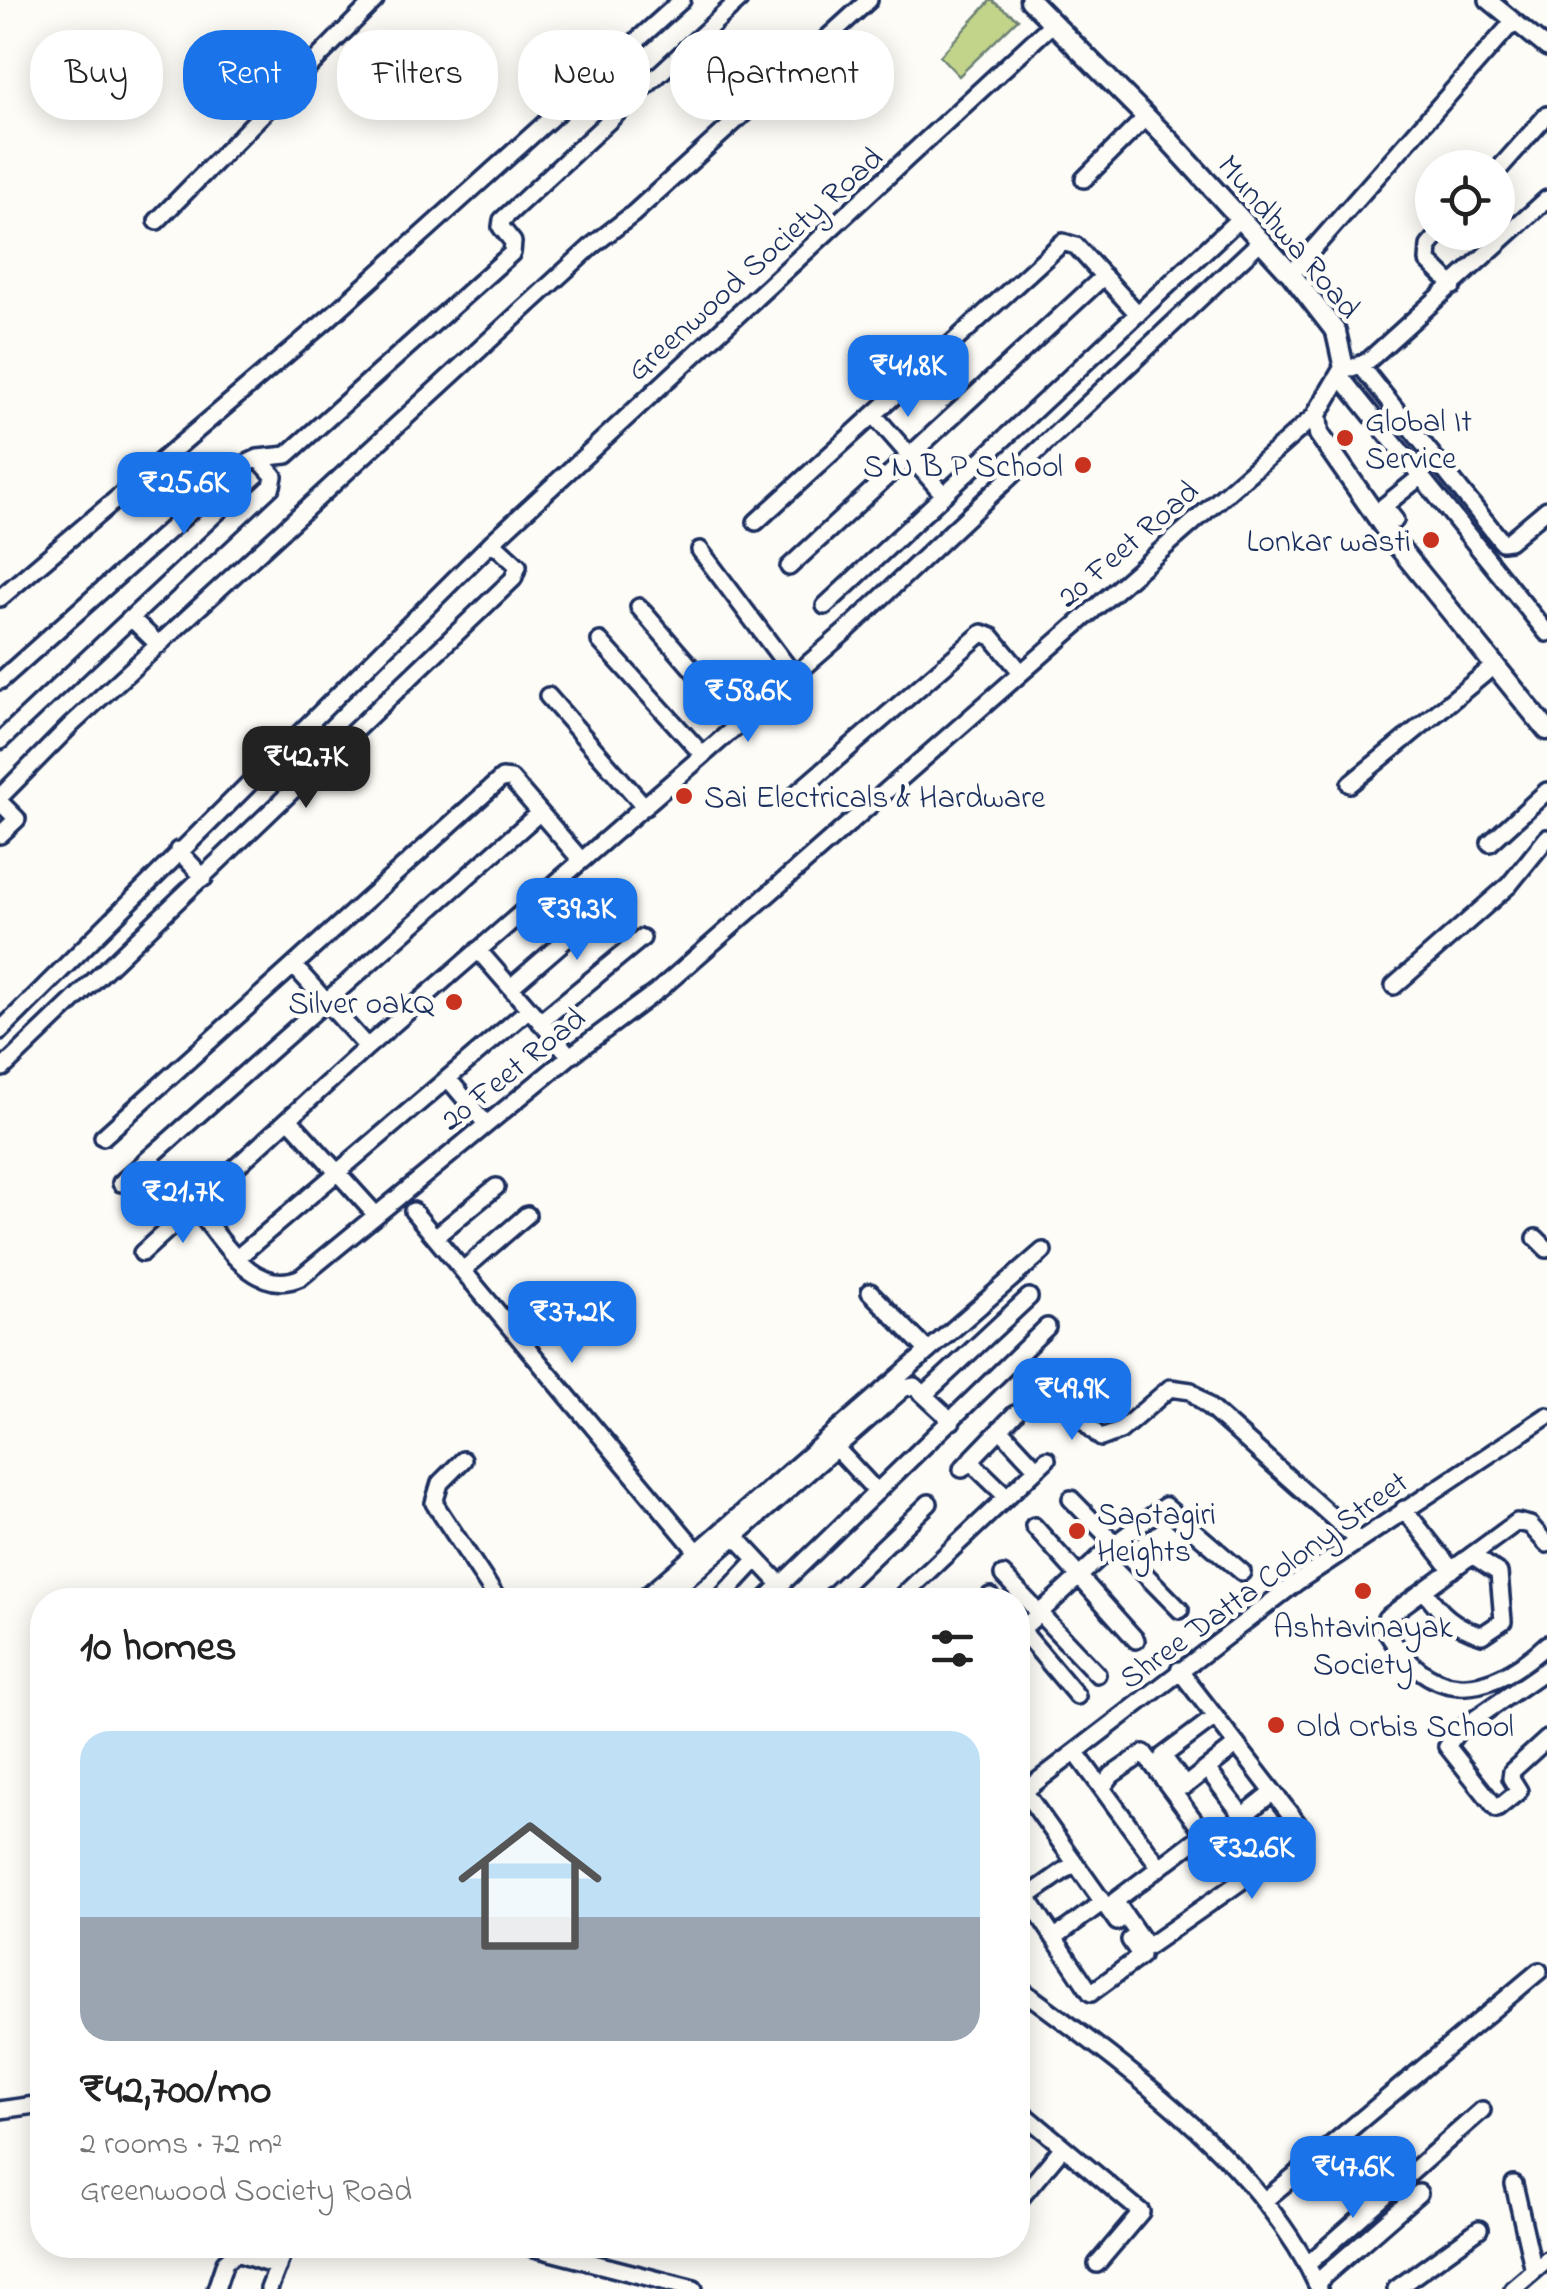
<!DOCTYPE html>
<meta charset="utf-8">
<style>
:root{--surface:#fff;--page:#f2f2f2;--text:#222;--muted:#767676;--accent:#1a73e8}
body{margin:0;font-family:"Indie Flower",sans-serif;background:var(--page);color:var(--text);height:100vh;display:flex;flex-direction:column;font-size:38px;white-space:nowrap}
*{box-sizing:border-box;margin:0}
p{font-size:32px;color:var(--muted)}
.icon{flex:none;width:55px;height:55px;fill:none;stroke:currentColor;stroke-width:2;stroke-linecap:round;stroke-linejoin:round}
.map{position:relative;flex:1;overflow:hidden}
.panel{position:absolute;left:30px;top:1588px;width:1000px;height:670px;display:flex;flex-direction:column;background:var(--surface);border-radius:40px;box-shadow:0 5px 25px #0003}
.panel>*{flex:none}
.hud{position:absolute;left:30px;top:30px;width:1000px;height:90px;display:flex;gap:20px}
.controls{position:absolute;left:1415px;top:150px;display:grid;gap:20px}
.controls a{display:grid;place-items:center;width:100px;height:100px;border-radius:50%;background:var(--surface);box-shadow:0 5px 25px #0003;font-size:50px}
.price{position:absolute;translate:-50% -85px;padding:0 22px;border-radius:20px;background:var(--accent);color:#fff;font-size:32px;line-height:65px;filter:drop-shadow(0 2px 5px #0008)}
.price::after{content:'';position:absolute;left:50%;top:60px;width:30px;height:22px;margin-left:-15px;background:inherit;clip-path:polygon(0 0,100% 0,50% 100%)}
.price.active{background:#222;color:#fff}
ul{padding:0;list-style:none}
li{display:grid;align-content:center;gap:20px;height:530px;padding:0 50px}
li span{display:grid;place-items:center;height:310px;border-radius:30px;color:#555}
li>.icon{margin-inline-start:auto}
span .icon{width:180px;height:180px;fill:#fffc;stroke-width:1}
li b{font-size:42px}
h2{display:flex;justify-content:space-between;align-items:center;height:120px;padding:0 50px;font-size:42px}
.pill{padding:0 35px;border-radius:40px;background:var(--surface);box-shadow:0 5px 25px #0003;font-size:35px;line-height:90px}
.pill.active{background:var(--accent);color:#fff}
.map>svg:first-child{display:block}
</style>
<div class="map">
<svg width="1547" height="2289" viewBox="0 0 1547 2289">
<rect width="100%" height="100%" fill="#fdfcf7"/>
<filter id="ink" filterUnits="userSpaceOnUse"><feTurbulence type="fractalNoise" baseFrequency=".01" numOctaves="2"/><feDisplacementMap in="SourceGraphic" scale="20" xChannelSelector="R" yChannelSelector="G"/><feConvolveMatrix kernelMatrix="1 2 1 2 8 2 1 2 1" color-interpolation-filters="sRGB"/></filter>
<g filter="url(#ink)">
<path fill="#c2d489" stroke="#6e8274" stroke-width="2.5" d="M991 0 1018 19 959 76 940 56Z"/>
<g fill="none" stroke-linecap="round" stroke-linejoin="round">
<defs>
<path id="minor" d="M1488 0 1547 48
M1498 170 1547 115
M1084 179 1146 117
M157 221 375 0
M1441 232 1429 246 1428 261 1453 286
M1291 274 1513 22
M1361 366 1502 542 1509 541 1547 509
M1352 368 1369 360 1547 199
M1340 376 1547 633
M874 415 944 495
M1395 520 1384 506 1420 477
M756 522 1063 242 1076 246 1138 314
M700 550 793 674
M789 567 1104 276
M0 598 329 318 682 0
M825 606 1240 218
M639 607 739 723
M131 618 272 486 274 476 258 458
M600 641 702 754
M0 681 241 466 258 458 287 455 512 253 513 242 501 227 502 220 739 0
M548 696 645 807
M0 741 131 618 159 645
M1350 784 1495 665
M798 792 982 633 992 637 1021 672
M0 797 71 725 593 245 633 214 869 0
M0 802 17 819 0 835
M1490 843 1547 791
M178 850 204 878
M478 950 570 1056
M295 967 367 1047
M1394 986 1509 885 1547 838
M511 987 599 911
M540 1022 642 938
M0 1031 492 542 1053 23
M3 1068 513 579 518 566 492 542
M450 1081 486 1124
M289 1119 376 1215
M103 1137 502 778 511 779 581 860
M121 1183 539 813
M194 1206C221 1237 253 1299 301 1277L570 1056 660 989 1317 414
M413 1211 696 1550
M435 1237 496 1187
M1536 1238 1547 1249
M142 1253 367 1047 847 630 1262 240
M238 1257 529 1009
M463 1270 527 1215
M870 1292 928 1351
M1017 1356 1101 1438 1120 1431 1170 1388 1191 1391 1358 1540
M925 1394 1029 1297
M1000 1429 1037 1469
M835 1447 877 1492
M463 1460 440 1483 434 1503 498 1600
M970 1461 1006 1496
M962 1469 1015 1414
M1071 1499 1180 1610
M1404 1509 1452 1570
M1034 1526 1136 1640
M735 1536 781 1585
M1547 1544 1530 1525 1517 1522 1386 1618 1383 1626C1429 1705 1485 1701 1547 1644
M1003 1575 1097 1674
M1424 1590C1441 1614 1453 1626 1482 1635L1503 1621 1499 1573 1472 1555
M990 1596 993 1600
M642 1600 1043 1251
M663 1600 904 1388 914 1386 952 1421
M719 1600 756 1560
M765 1600 1047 1327
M828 1600 929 1503
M898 1600 1047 1459
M1018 1626 1077 1696
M1018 1633 1113 1545 1165 1506 1242 1572
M1547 1669 1459 1730 1447 1746 1497 1809 1519 1791 1511 1778 1512 1771 1547 1739
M1179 1670 1301 1828
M1215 1717 1163 1756 1185 1786 1237 1745
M1076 1753 1151 1855 1160 1867 1115 1901 1147 1947 1240 1882 1144 1753 1112 1775 1102 1788
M1207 1769 1243 1816
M1024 1791 1117 1922
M1273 1792 1220 1834 1245 1865 1297 1823
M1018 1796 1297 1582 1547 1416
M1075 1863 1027 1897 1091 1993 1141 1956 1130 1940
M1160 1867 1205 1833
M1054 1938 1103 1902
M1018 1987C1126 2067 1262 2163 1319 2289
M1018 2109 1141 2212 1097 2264
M0 2110 42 2104
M1514 2184 1534 2271
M1018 2201 1063 2147
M1264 2201 1539 1971
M523 2245 694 2289
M1308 2264 1482 2110
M1316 2283 1419 2193
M216 2289 225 2262 236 2253 278 2267
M269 2289 286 2245
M1396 2289 1479 2229
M1513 2289 1547 2260"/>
<path id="major" d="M1030 0 1166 137 1291 274 1336 332 1344 368 1317 414 1319 434 1393 540 1547 730"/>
</defs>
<use href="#minor" stroke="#1b2f5e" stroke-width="22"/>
<use href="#major" stroke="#1b2f5e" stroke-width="25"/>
<use href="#minor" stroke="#fdfcf7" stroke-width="15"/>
<use href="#major" stroke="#fdfcf7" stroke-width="18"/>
</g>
</g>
<g fill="#c8321e" stroke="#fdfcf7" stroke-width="4">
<circle cx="1345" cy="438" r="10"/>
<circle cx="1083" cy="465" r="10"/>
<circle cx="1431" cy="540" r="10"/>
<circle cx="684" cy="796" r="10"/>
<circle cx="454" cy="1002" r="10"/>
<circle cx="1077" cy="1531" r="10"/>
<circle cx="1363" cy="1591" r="10"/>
<circle cx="1276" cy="1725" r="10"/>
</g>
<g text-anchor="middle" stroke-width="9" stroke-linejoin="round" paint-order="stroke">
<g font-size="32" fill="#1b2f5e" stroke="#fdfcf7">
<text transform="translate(1290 236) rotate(50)" y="11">Mundhwa Road</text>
<text transform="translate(754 263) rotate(-42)" y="11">Greenwood Society Road</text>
<text transform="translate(1127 543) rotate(-41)" y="11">20 Feet Road</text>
<text transform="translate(512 1068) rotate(-39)" y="11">20 Feet Road</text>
<text transform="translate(1263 1579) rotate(-36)" y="11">Shree Datta Colony Street</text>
</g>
<g font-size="32" fill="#1b2f5e" stroke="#fdfcf7" text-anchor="start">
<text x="1365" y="431">Global It<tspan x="1365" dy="37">Service</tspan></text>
<text x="1063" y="476" text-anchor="end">S N B P School</text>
<text x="1411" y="551" text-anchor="end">Lonkar wasti</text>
<text x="704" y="807">Sai Electricals &amp; Hardware</text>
<text x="434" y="1013" text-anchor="end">Silver oakQ</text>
<text x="1097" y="1524">Saptagiri<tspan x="1097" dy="37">Heights</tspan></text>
<text x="1363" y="1637" text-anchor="middle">Ashtavinayak<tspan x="1363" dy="37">Society</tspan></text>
<text x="1296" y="1736">Old Orbis School</text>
</g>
</g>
</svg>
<div class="controls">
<a><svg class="icon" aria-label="locate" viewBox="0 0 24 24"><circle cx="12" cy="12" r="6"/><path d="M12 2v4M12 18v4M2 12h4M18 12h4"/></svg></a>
</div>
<b class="price" style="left:908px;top:420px">₹41.8K</b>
<b class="price" style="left:184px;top:537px">₹25.6K</b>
<b class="price" style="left:748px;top:745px">₹58.6K</b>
<b class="price active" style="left:306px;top:811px">₹42.7K</b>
<b class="price" style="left:577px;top:963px">₹39.3K</b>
<b class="price" style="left:183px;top:1246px">₹21.7K</b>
<b class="price" style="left:572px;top:1366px">₹37.2K</b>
<b class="price" style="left:1072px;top:1443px">₹49.9K</b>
<b class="price" style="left:1252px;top:1902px">₹32.6K</b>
<b class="price" style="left:1353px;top:2221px">₹47.6K</b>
<div class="hud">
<a class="pill">Buy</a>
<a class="pill active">Rent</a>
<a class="pill">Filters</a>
<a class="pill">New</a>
<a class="pill">Apartment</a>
</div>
<section class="panel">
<h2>10 homes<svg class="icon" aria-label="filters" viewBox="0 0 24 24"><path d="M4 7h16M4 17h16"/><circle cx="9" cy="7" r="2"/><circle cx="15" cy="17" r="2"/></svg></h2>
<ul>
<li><span style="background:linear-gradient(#bfe0f5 60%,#9aa5b1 0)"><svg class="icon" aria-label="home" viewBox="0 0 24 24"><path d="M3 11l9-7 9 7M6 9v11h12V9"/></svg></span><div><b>₹42,700/mo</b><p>2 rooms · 72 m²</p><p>Greenwood Society Road</p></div></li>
</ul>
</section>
</div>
